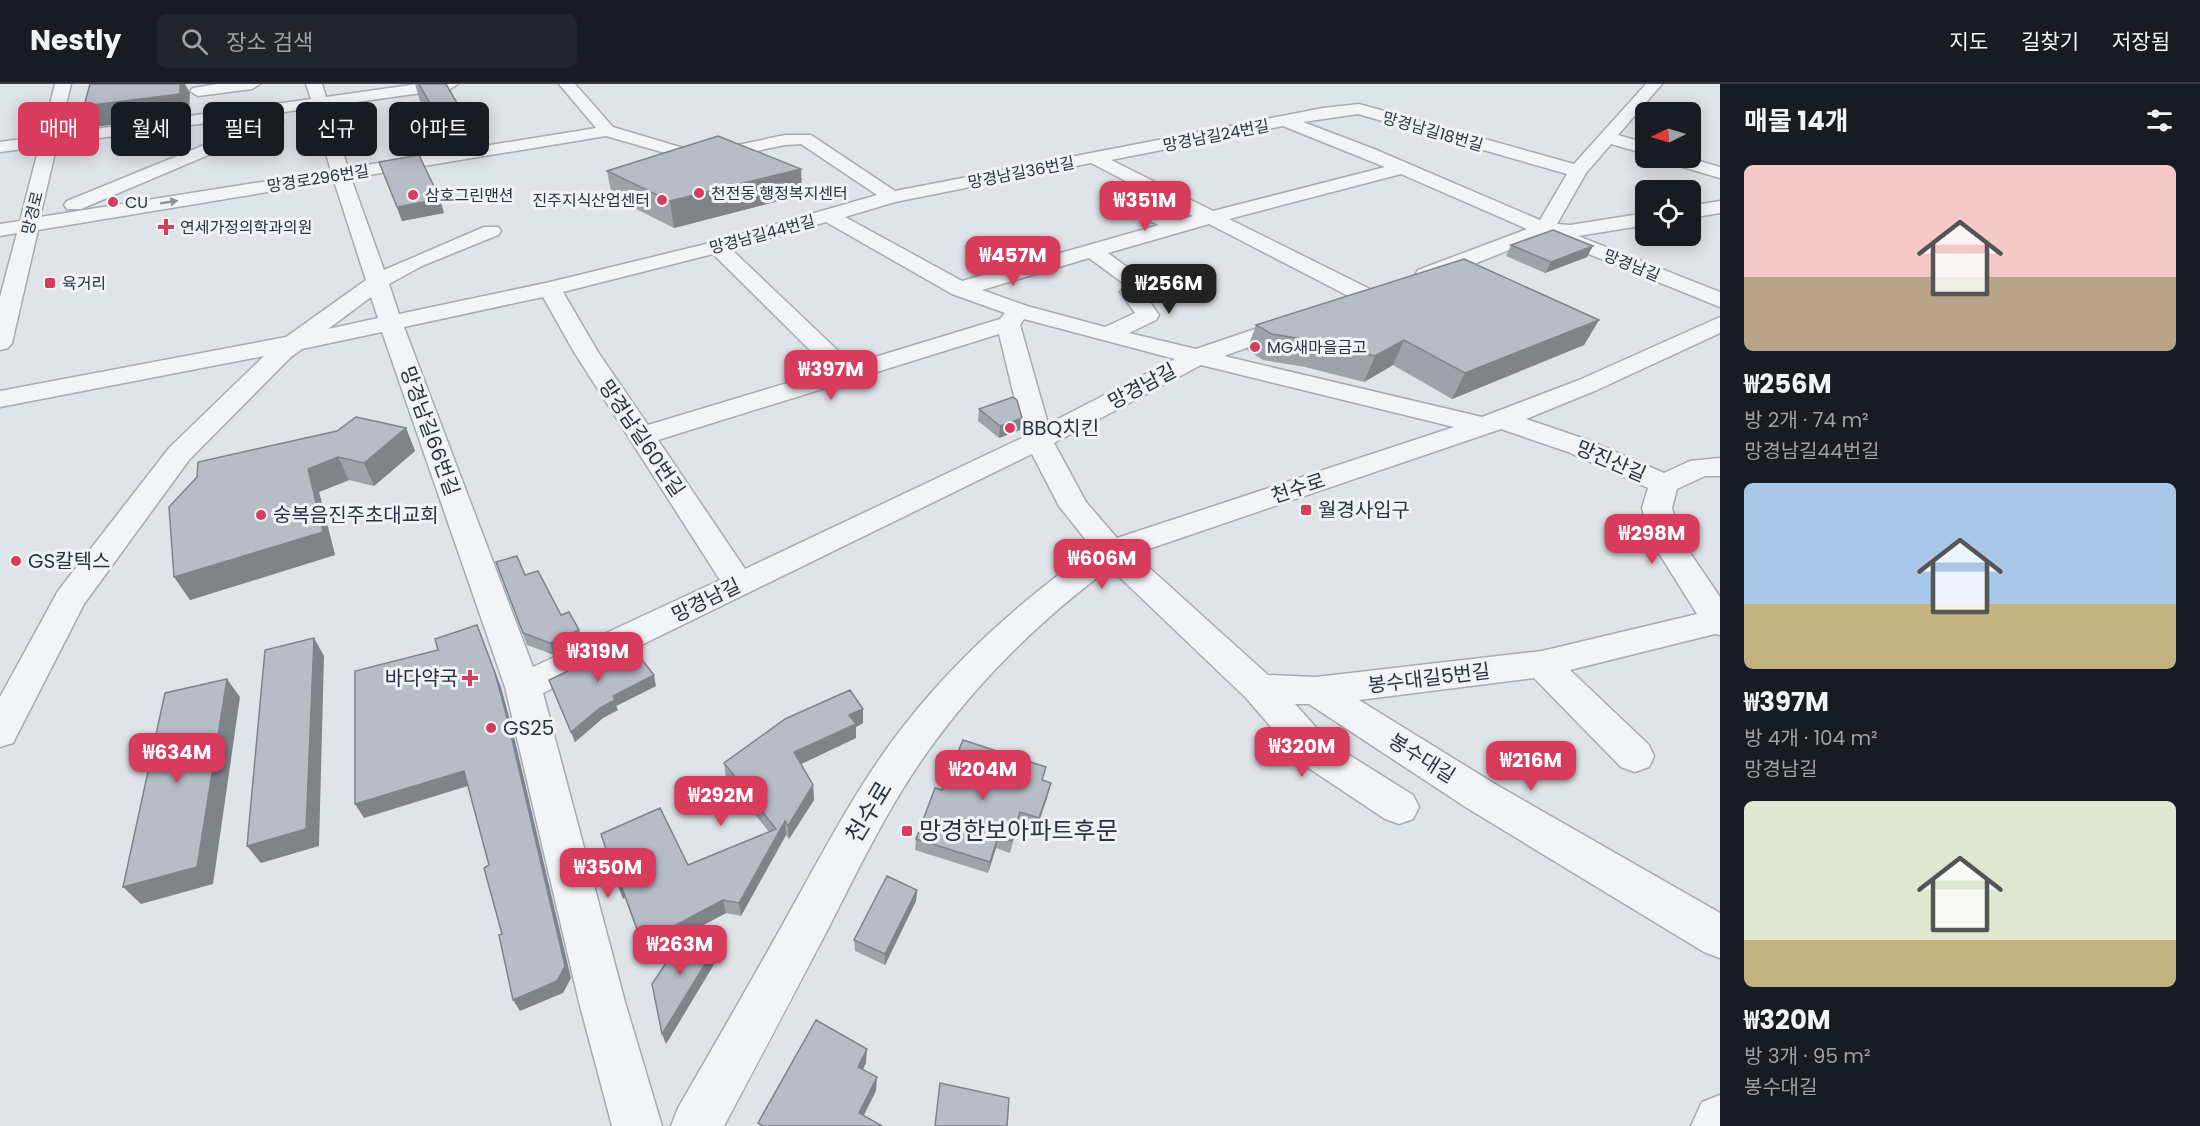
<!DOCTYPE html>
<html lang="ko">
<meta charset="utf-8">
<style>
:root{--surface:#171b24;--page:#20242c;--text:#f1f3f6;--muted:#9ea1a6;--line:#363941;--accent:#d73c5d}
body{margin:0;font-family:Poppins,"Noto Sans KR",sans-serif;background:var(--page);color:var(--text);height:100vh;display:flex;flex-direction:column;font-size:22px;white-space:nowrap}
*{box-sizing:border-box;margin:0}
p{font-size:20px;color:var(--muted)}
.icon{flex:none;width:33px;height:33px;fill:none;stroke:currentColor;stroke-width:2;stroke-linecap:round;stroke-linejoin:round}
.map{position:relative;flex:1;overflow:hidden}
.details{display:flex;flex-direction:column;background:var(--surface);width:480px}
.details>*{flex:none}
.guide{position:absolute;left:18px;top:18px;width:570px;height:54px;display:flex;gap:12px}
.needle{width:39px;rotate:265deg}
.fabs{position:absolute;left:1635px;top:18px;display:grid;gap:12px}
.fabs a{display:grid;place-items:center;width:66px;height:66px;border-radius:9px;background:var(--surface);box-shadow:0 3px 15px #0003;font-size:30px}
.price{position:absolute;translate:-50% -51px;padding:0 14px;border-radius:12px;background:var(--accent);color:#fff;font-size:20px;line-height:39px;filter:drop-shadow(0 2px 3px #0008)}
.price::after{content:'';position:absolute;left:50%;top:36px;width:18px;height:14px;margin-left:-9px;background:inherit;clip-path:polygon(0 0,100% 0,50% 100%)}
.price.current{background:#222;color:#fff}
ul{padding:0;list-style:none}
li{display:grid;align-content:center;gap:12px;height:318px;padding:0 24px}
li span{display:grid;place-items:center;height:186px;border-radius:9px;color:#555}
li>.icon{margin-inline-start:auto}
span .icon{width:108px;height:108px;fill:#fffc;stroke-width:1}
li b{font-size:26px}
h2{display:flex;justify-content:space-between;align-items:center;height:72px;padding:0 24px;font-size:26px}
.tag{padding:0 21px;border-radius:9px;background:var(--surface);box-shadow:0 3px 15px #0003;font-size:21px;line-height:54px}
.tag.current{background:var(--accent);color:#fff}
header{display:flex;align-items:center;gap:36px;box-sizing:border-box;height:84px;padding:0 30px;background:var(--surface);border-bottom:2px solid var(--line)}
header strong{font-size:28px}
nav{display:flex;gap:33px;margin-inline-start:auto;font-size:21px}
.search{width:420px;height:54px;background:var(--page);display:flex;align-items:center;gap:15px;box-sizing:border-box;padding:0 21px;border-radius:9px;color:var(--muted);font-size:22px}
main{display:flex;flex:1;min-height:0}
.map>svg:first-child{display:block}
</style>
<header>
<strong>Nestly</strong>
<div class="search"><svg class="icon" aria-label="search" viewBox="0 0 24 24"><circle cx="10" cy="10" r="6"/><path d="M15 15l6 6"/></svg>장소 검색</div>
<nav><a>지도</a><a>길찾기</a><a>저장됨</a></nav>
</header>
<main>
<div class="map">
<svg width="1720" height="1042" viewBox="0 0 1720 1042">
<rect width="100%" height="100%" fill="#dfe4e9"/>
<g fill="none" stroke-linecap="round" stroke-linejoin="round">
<defs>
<path id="minor" d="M55 0H71L59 50 311 15 306 0H322L326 13 418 0H458L450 5 328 22 348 84 596 44 559 0H575L613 43 700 69 785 51H811L895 107 1323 24 1359 20 1574 80 1646 0H1662L1618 51 1646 59V70L1611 60 1586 89 1557 140 1570 141 1646 129V141L1578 152 1720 208V223L1544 152 1434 196 1426 197 1418 196 1415 191 1418 186 1527 145 1401 90 1229 135 1374 207 1377 212 1374 217 1366 219 1358 217 1209 140 1108 169 1155 204 1152 209 1145 211 1159 231 1156 236 1129 249 1196 265 1293 232 1301 234 1305 239 1301 244 1224 272 1482 333 1579 296 1720 233V249L1597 306 1526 335 1588 356 1664 389 1690 377 1720 374V392H1705L1677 405 1672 424 1680 454 1720 513V551L1715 550 1570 586 1649 661 1654 672 1649 683 1635 688 1621 683 1534 594 1359 616 1495 700 1720 829V874L1704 868 1467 724 1309 620H1295L1330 659 1413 711 1419 723 1413 735 1399 740 1385 735 1304 681 1246 614 1110 484C1044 533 985 590 936 656 893 713 862 778 830 841 795 908 760 975 724 1042H671L678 1024C719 953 760 882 799 811 833 750 866 688 910 634 962 569 1025 514 1093 465L1059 422 1032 370 543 609 625 918 662 1042H612L579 918 505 603 382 248 302 265 291 273 189 376 84 520 13 659 0 663V613L58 507 169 364 264 272 0 323V307L286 253 366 196 334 97 38 146 12 259 8 264 0 266V213L17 149 0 152V140L20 137 39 63 0 68V58L42 52ZM313 24 331 87 40 133 57 60ZM1358 30 1567 90 1540 136 1374 65 1303 38ZM1283 42 1385 83 1213 127 1111 76ZM606 52 700 79 785 61 801 60 877 111 710 159 550 198 399 230 389 200 422 182 498 151 501 147 498 143H484L384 186 351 94ZM1091 79 1193 132 1180 136 1133 116H1119L1116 120 1119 124 1159 141 962 197 845 133 895 118ZM826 138 952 210 1005 229 1000 235 852 280 731 165ZM713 170 830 286 648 341 598 268 563 208ZM1089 174 1127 202 1120 208 1135 229 1105 243 1027 222 982 206ZM371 213 378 234 328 245ZM543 213 574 268 720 496 533 583 404 243ZM1024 235 1175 275 1048 340 1020 241ZM999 250 1024 353 745 485 658 356ZM1201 281 1454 343 1117 454 1086 418 1054 359ZM1501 345 1568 368 1648 404 1642 424 1650 455 1697 530 1542 567 1316 593 1268 591 1134 470Z
M217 0H260L252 5 198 12 190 7 193 4Z
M275 32 281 34 283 37 281 40 81 125H67L64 121 67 117Z
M1663 74H1689L1720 83V94L1666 78Z
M1720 117V129L1690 134V122Z
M1720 1011V1042H1691L1702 1018Z"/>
</defs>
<use href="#minor" stroke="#a4abb4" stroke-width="3"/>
<use href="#minor" fill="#f2f4f7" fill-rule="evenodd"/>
</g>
<path fill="#9da3ab" d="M415 0H446L470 61 445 65 420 17Z
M379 78 444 129 402 137Z
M801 85 802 111 674 144 612 113 607 87Z
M1511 161 1587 173 1545 189 1506 172Z
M1599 236 1584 261 1452 315 1393 281 1364 298 1305 283 1263 276 1247 266 1256 241Z
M979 325 1020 346 999 354 978 337Z
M406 344 415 367 374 402 349 396 319 408 335 471 190 516 169 423Z
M496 478 525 491 561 531 579 546 582 558 554 571 527 561Z
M549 596 656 602 616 622 618 626 603 634 575 658Z
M863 639 856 643V654L801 680 813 701 814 716 789 755 786 751 741 832 726 829 688 849 719 872 666 960 684 851 646 872 625 814 623 815 688 781 769 748 726 694 724 679Z
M1043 696 1048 711 1036 746 1018 739 1010 769 996 764 988 789 915 766 916 755 942 706Z
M917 806 916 817 885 881 855 867 854 856Z"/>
<path fill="#7f848b" d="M180 0H185L190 9 189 30 95 43 84 22Z
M460 24 470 61 445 65 435 28Z
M801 85 802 111 674 144 670 117Z
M440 115 444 129 402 137 397 123Z
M1593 162 1587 173 1545 189 1551 178Z
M1599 236 1584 261 1452 315 1465 289Z
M1404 256 1393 281 1364 298 1375 272Z
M1022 334 1020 346 999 354 1000 342Z
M406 344 415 367 374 402 364 379Z
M338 373 349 396 319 408 335 471 190 516 174 493 308 385Z
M477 541 501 603 512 644 571 894 563 909 520 927 513 916Z
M579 546 582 558 554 571 550 559Z
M314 554 324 572 319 762 261 779 247 762Z
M654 591 656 602 616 622 618 626 603 634 575 658 571 648 613 612Z
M227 595 240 613 213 800 141 820 123 803Z
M863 625V639L856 643V654L795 683 794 668 849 631Z
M464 687 471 701 364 734 355 720Z
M1051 699 1048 711 1036 746 1039 734Z
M813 701 814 716 789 755 788 742Z
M785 737 786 751 741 832 739 819Z
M998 753 996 764 988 789 990 778Z
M621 801 625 814 623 815 618 802Z
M917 806 916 817 885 881V870Z
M723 816 726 829 646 872 642 859Z
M717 861 719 872 666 960 662 950Z
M867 965 866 979 858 996V983Z
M877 993 876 1007 859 1041V1029Z"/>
<path fill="#b6bdc7" stroke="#7f848b" stroke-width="1.5" d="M90 0H180V10L84 22Z
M419 0H446L460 24 435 28Z
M718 52 801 85 670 117 607 87Z
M419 71 440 115 397 123 379 78Z
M1553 146 1593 162 1551 178 1511 161Z
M1464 175 1599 236 1465 289 1404 256 1375 272 1314 257 1272 250 1256 241Z
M1013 313 1017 316 1022 334 1000 342 979 325Z
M356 333 406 344 364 379 338 373 308 385 323 448 174 493 169 423 197 393 198 378 337 347Z
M517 472 525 491 538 487 561 531 569 528 579 546 550 559 523 549 496 478Z
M477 541 495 589 506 630 565 882 557 897 513 916 499 851 502 850 484 784 489 781 464 687 355 720V587L438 566 435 555Z
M314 554 306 745 247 762 265 566Z
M628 558 654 591 613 612 615 616 600 624 571 648 549 596Z
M227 595 197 783 123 803 165 609Z
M850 606 863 625 849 631 856 640 794 668 813 701 788 742 785 737 739 819 723 816 642 859 621 801 618 802 601 750 660 724 688 781 776 745 724 679 785 635Z
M963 656 1046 683 1042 696 1051 699 1039 734 1020 728 1012 757 998 753 990 778 916 755 935 704 942 706Z
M887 792 917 806 885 870 854 856Z
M686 849 717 861 662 950 652 900Z
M816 936 867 965 858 983 877 993 859 1029 882 1042H763L758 1039Z
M940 999 1009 1014 1007 1042H935Z"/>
<defs><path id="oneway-solid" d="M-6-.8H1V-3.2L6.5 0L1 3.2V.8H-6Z" transform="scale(1.5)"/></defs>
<use fill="#8c939c" href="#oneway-solid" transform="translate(169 118) rotate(-9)"/>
<g fill="#d73c5d" stroke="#eff3f7" stroke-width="2">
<circle cx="699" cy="109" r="6"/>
<circle cx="413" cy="111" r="6"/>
<circle cx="662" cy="116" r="6"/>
<circle cx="113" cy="118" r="6"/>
<path d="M163 134h6v6h6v6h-6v6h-6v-6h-6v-6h6z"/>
<rect x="44" y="193" width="12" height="12" rx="3"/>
<circle cx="1255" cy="263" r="6"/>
<circle cx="1010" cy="344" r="6"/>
<rect x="1300" y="420" width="12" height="12" rx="3"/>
<circle cx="261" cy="431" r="6"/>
<circle cx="16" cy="477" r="6"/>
<path d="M467 585h6v6h6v6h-6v6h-6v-6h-6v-6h6z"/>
<circle cx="491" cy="644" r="6"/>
<rect x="901" y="741" width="12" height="12" rx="3"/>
</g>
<g text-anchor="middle" stroke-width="6" stroke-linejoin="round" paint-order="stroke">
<g font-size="16" fill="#273242" stroke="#eff3f7">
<text transform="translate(1433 47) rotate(16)" y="6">망경남길18번길</text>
<text transform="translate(1216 51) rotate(-11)" y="6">망경남길24번길</text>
<text transform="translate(1021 88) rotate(-11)" y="6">망경남길36번길</text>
<text transform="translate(318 94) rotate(-9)" y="6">망경로296번길</text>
<text transform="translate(32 129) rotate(-76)" y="6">망경로</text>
<text transform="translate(762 150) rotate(-15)" y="6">망경남길44번길</text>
<text transform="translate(1632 181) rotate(22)" y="6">망경남길</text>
</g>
<g font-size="16" fill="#273242" stroke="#eff3f7" text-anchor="start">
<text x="711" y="115">천전동 행정복지센터</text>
<text x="425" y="117">삼호그린맨션</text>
<text x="650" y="122" text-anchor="end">진주지식산업센터</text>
<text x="125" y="124">CU</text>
<text x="180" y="149">연세가정의학과의원</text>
<text x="62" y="205">육거리</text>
<text x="1267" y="269">MG새마을금고</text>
</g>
<g font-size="20" fill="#273242" stroke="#eff3f7">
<text transform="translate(1142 302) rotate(-28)" y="7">망경남길</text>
<text transform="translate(430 347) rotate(70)" y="7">망경남길66번길</text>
<text transform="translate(642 354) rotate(56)" y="7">망경남길60번길</text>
<text transform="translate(1611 377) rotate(23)" y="7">망진산길</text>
<text transform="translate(1298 404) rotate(-18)" y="7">천수로</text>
<text transform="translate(706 516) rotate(-26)" y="7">망경남길</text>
<text transform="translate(1429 594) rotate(-7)" y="7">봉수대길5번길</text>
<text transform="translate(1422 674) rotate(32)" y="7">봉수대길</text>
</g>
<g font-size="20" fill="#273242" stroke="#eff3f7" text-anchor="start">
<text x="1022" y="351">BBQ치킨</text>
<text x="1318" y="433">월경사입구</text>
<text x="273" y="438">숭복음진주초대교회</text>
<text x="28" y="484">GS칼텍스</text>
<text x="458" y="601" text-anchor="end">바다약국</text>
<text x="503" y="651">GS25</text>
</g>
<g font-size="24" fill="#273242" stroke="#eff3f7">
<text transform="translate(869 728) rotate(-59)" y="8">천수로</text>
</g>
<g font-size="24" fill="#273242" stroke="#eff3f7" text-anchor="start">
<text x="919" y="755">망경한보아파트후문</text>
</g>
</g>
</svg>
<div class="fabs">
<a><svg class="needle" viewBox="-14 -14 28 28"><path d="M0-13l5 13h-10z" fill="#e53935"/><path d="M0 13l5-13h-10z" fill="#9ea1a6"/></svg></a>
<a><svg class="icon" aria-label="locate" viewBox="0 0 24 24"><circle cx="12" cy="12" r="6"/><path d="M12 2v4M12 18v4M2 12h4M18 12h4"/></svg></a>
</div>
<b class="price" style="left:1145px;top:148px">₩351M</b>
<b class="price" style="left:1013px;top:203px">₩457M</b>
<b class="price current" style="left:1169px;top:231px">₩256M</b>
<b class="price" style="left:831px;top:317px">₩397M</b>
<b class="price" style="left:1652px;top:481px">₩298M</b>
<b class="price" style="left:1102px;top:506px">₩606M</b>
<b class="price" style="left:598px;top:599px">₩319M</b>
<b class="price" style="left:1302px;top:694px">₩320M</b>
<b class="price" style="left:177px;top:700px">₩634M</b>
<b class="price" style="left:1531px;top:708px">₩216M</b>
<b class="price" style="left:983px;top:717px">₩204M</b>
<b class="price" style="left:721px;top:743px">₩292M</b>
<b class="price" style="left:608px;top:815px">₩350M</b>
<b class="price" style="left:680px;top:892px">₩263M</b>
<div class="guide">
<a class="tag current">매매</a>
<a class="tag">월세</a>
<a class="tag">필터</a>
<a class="tag">신규</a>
<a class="tag">아파트</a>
</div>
</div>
<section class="details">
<h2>매물 14개<svg class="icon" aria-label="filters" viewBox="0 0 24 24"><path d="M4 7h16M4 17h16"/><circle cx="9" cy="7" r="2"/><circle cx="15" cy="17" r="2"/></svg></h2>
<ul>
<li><span style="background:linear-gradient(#f6c9c9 60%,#b9a48a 0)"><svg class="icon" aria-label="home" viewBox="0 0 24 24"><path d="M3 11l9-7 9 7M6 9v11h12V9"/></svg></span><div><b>₩256M</b><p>방 2개 · 74 m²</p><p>망경남길44번길</p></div></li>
<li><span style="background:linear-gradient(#a9c7e8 65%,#c2b280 0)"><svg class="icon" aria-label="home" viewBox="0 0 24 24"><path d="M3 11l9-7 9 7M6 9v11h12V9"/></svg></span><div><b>₩397M</b><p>방 4개 · 104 m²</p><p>망경남길</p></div></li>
<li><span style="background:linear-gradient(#dfe7d0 75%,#c2b280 0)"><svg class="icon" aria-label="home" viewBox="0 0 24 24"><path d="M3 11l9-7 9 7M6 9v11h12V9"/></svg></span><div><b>₩320M</b><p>방 3개 · 95 m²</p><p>봉수대길</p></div></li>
</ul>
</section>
</main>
